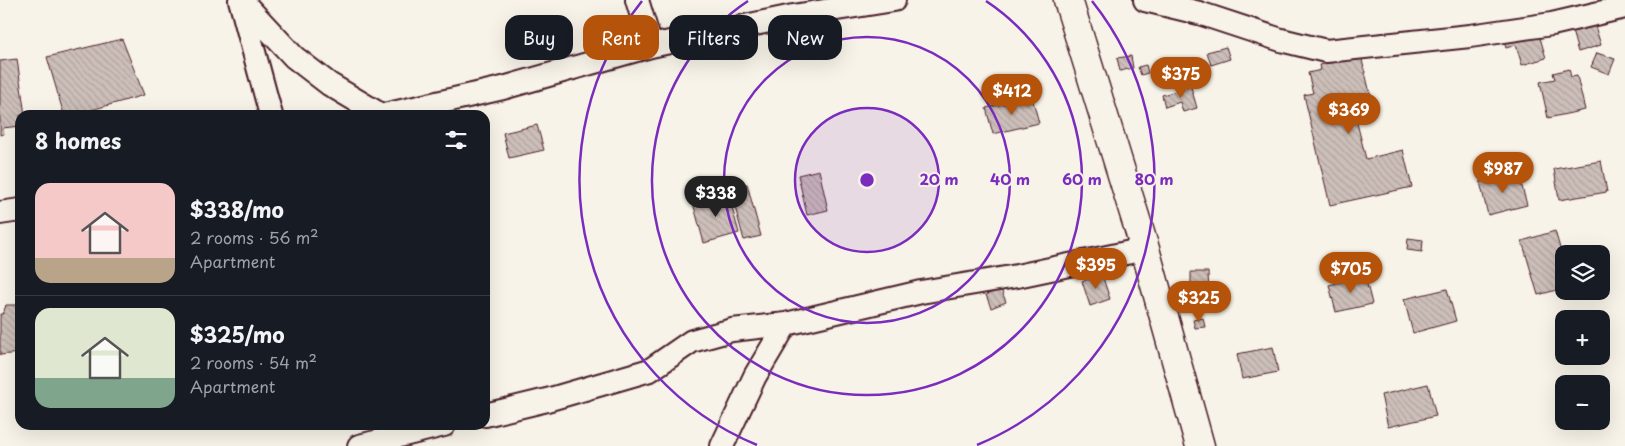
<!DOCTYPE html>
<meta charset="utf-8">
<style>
:root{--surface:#171b24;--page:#242831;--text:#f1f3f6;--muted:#9ea1a6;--line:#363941;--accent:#b45309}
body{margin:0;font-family:"Playpen Sans",sans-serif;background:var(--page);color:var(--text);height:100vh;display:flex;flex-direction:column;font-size:19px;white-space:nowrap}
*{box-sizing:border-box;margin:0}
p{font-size:16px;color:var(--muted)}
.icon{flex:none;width:28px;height:28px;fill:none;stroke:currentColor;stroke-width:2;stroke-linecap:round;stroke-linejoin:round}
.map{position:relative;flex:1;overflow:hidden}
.drawer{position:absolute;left:15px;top:110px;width:475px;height:320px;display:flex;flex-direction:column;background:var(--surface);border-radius:15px;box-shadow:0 5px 20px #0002}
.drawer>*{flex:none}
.guide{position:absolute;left:505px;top:15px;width:475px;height:45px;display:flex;gap:10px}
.tools{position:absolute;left:1555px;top:245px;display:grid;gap:10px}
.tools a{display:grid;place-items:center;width:55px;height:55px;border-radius:10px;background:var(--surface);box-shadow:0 5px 20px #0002;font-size:25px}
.price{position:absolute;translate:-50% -42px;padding:0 11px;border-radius:18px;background:var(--accent);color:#fff;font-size:16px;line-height:32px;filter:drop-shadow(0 1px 2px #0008)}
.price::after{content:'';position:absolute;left:50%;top:30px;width:15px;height:11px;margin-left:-8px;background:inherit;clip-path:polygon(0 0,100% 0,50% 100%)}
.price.active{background:#222;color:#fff}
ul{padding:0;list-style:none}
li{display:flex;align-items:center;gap:15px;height:125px;padding:0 20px}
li+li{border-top:1px solid var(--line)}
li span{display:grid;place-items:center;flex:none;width:140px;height:100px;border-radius:15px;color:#555}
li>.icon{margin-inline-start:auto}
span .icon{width:60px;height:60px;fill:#fffc;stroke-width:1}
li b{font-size:21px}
h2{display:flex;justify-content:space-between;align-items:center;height:60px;padding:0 20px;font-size:21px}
.pill{padding:0 18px;border-radius:15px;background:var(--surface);box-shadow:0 5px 20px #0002;font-size:18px;line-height:45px}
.pill.active{background:var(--accent);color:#fff}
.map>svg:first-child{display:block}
</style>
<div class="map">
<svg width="1625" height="446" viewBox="0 0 1625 446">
<defs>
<pattern id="building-back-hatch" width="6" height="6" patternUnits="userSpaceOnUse" patternTransform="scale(1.25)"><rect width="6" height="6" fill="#ccbfb9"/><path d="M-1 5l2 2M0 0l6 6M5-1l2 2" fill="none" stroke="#b1a49f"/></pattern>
</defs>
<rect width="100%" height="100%" fill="#f7f3e8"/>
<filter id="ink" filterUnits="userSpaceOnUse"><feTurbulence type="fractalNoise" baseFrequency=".02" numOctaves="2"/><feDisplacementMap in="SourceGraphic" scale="10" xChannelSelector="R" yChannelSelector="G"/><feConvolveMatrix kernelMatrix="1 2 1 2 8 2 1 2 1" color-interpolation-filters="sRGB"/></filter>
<g filter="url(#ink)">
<path fill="url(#building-back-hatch)" stroke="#4a1f2b" d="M1592 17 1601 45 1578 52 1570 24Z
M1537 28 1546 58 1522 65 1516 45 1506 48 1503 39Z
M122 39 144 95 74 115H64L47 57Z
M1226 47 1230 59 1211 65 1207 52Z
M1597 53 1615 59 1609 74 1591 67Z
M1131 56 1133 68 1120 71 1117 58Z
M1361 56 1375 114 1356 119 1366 159 1403 150 1412 187 1330 205 1304 95 1313 93 1308 73 1321 70 1320 65Z
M17 59 25 115H20V126L3 128 4 134 0 135V61Z
M1146 65 1148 73 1141 75 1138 67Z
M1569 69 1571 77 1577 76 1585 110 1548 118 1540 82 1555 79 1553 73Z
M1191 87 1197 108 1183 112 1180 102 1165 107 1162 95Z
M1032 97 1039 123 993 134 986 108Z
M537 125 544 150 509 158 503 133Z
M1601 161 1607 192 1559 200 1554 169Z
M819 170 828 210 807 215 798 175Z
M1518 172 1527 205 1488 215 1480 182Z
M747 184 761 236 744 240 730 189Z
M728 193 739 233 704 243 693 203Z
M1555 231 1564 262V288L1538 295 1522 241Z
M1408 238 1423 240 1422 252 1407 250Z
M1191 272H1208L1209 295H1191Z
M1102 275 1110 299 1090 306 1082 281Z
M1365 276 1372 304 1336 312 1329 285Z
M1001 289 1006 302 991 308 986 295Z
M1447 289 1456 321 1413 333 1404 299Z
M6 305H20V353L0 355V314H3Z
M1203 318 1205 327 1195 328 1193 320Z
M1273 347 1278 372 1242 379 1237 354Z
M1428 384 1436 416 1388 427 1381 395Z"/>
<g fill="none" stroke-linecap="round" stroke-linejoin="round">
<defs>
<path id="minor" d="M240 0 271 115
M241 0 294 57 329 84 381 115
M637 0 651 46
M1145 0 1199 13 1281 40 1326 51 1470 36 1552 24 1625 7
M384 115 503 88 651 46 793 16 894 0
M0 213 20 210
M485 415 547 400 650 370 692 341 732 330 786 324 921 292 1017 276 1145 249
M359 446 444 425
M722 446 755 376 786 324"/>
<path id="major" d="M1068 0 1145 249 1200 446"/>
</defs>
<use href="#minor" stroke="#4a1f2b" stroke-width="26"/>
<use href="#major" stroke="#4a1f2b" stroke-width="31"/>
<use href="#minor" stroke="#f7f3e8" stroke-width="22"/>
<use href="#major" stroke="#f7f3e8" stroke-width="28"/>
</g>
</g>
<circle cx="867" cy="180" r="72" fill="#7b2cbf" fill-opacity=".12"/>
<g fill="none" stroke="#7b2cbf" stroke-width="2.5">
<circle cx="867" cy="180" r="72"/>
<circle cx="867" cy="180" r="143"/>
<path d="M986 1A215 215 0 1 1 748 1"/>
<path d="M757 445A287 287 0 0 1 642 1M1092 1A287 287 0 0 1 977 445"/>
</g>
<circle cx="867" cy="180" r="8" fill="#7b2cbf" stroke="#f7f3e8" stroke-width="2.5"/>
<g font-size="15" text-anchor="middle" font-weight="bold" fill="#7b2cbf" stroke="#f7f3e8" stroke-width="4" stroke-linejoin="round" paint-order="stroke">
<text x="939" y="185">20 m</text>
<text x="1010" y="185">40 m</text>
<text x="1082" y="185">60 m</text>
<text x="1154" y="185">80 m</text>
</g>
</svg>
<div class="tools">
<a><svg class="icon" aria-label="layers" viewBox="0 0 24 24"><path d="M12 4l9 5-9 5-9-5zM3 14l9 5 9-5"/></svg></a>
<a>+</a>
<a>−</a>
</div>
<b class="price" style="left:1181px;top:99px">$375</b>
<b class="price" style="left:1012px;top:116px">$412</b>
<b class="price" style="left:1349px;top:135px">$369</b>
<b class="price" style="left:1503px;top:194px">$987</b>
<b class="price active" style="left:716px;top:218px">$338</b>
<b class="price" style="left:1096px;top:290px">$395</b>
<b class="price" style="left:1351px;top:294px">$705</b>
<b class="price" style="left:1199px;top:323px">$325</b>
<div class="guide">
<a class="pill">Buy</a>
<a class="pill active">Rent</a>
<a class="pill">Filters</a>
<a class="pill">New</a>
</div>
<section class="drawer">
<h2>8 homes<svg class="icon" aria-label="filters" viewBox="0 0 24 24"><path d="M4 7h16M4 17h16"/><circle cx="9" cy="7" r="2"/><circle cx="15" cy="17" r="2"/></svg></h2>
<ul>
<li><span style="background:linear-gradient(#f6c9c9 75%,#b9a48a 0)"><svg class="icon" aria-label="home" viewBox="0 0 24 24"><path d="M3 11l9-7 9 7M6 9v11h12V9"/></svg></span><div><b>$338/mo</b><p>2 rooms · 56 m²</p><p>Apartment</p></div></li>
<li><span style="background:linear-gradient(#dfe7d0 70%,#7fa58c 0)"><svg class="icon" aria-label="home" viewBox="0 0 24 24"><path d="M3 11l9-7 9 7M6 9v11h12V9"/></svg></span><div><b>$325/mo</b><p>2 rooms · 54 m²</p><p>Apartment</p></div></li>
</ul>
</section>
</div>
